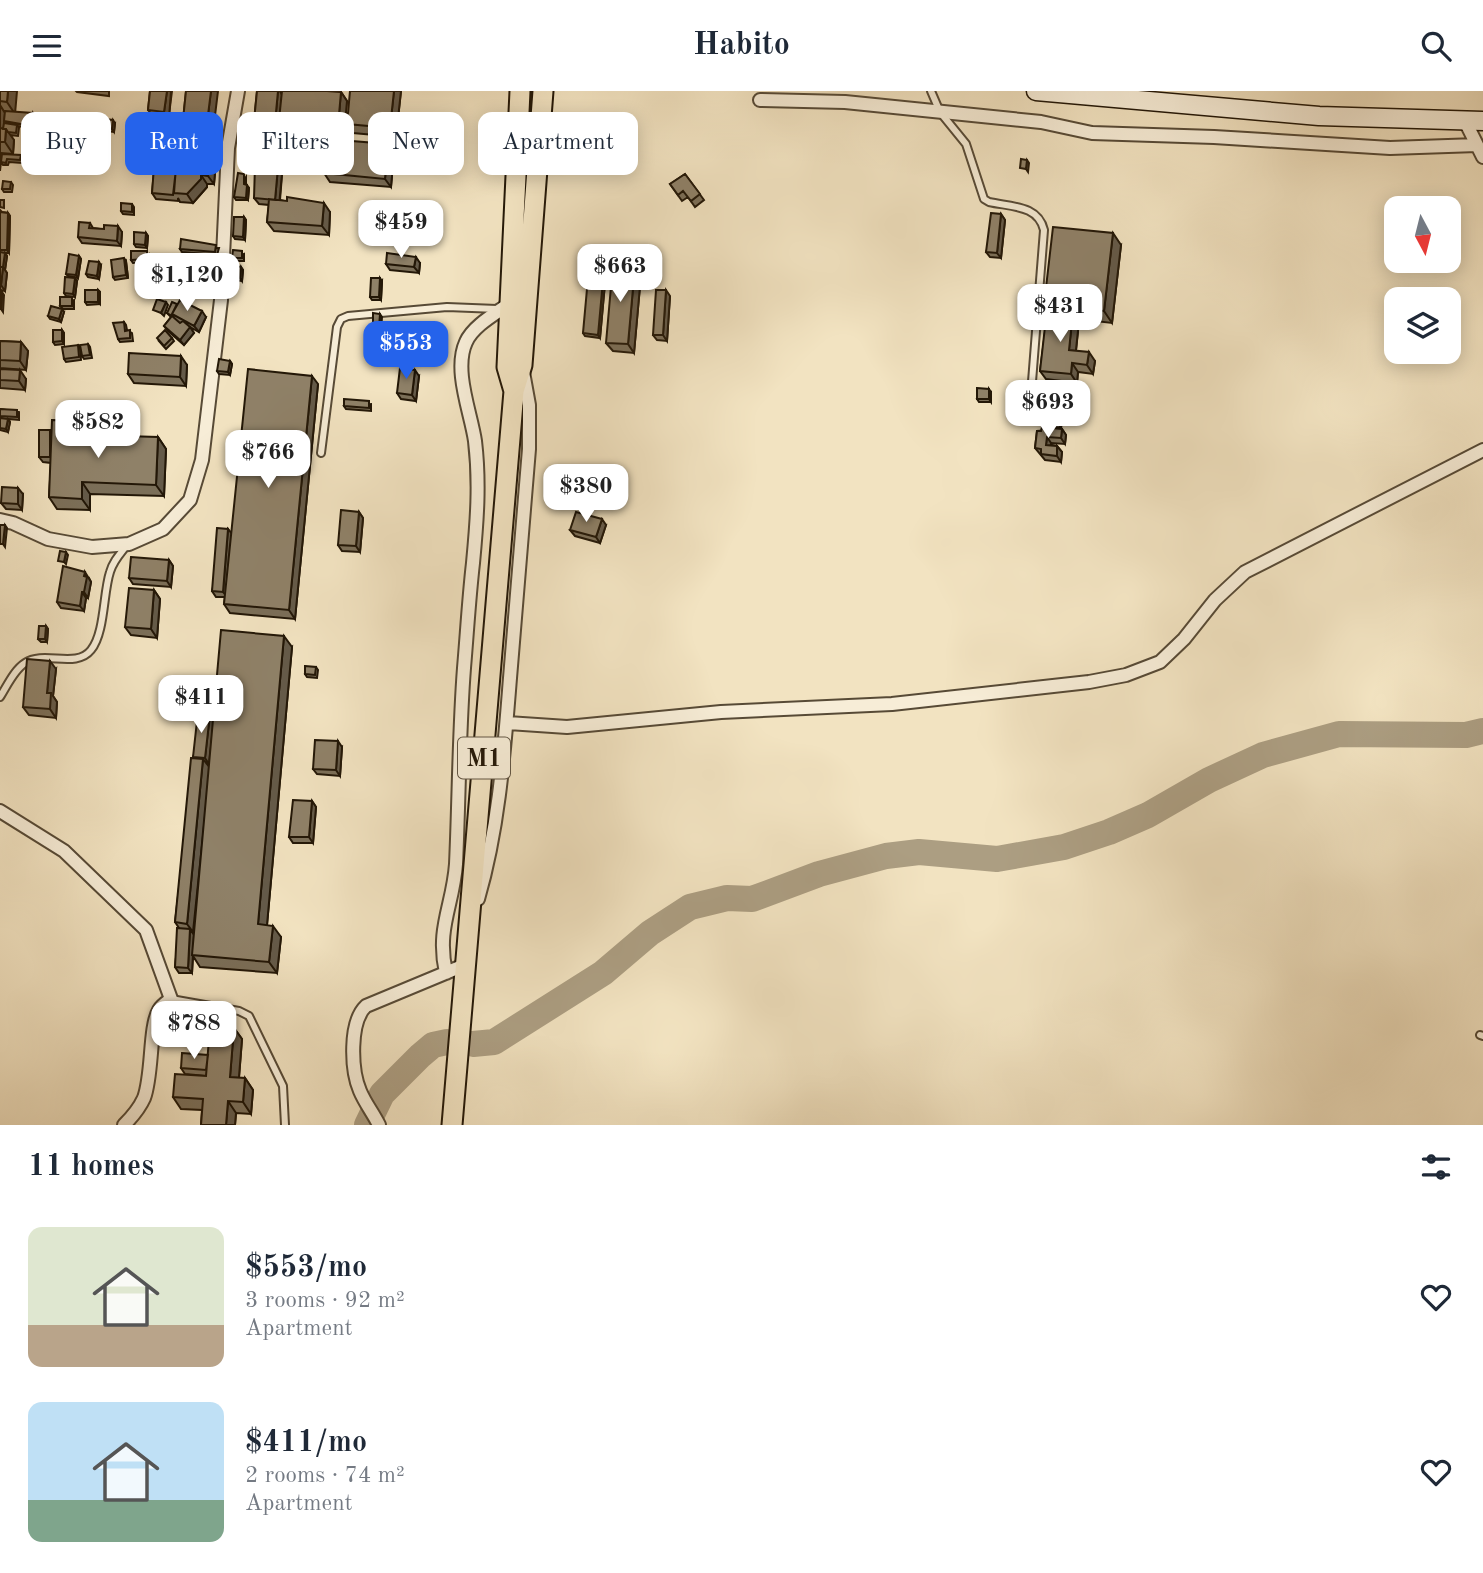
<!DOCTYPE html>
<meta charset="utf-8">
<style>
:root{--surface:#fff;--page:#f2f2f3;--text:#1f2937;--muted:#747a83;--accent:#2563eb}
body{margin:0;font-family:"Old Standard TT",serif;background:var(--page);color:var(--text);height:100vh;display:flex;flex-direction:column;font-size:26px;white-space:nowrap}
*{box-sizing:border-box;margin:0}
p{font-size:23px;color:var(--muted)}
.icon{flex:none;width:38px;height:38px;fill:none;stroke:currentColor;stroke-width:2;stroke-linecap:round;stroke-linejoin:round}
.map{position:relative;height:1034px;overflow:hidden}
.side{display:flex;flex-direction:column;background:var(--surface);flex:1}
.side>*{flex:none}
.banner{position:absolute;left:21px;top:21px;width:700px;height:63px;display:flex;gap:14px}
.needle{width:46px;rotate:173deg}
.fabs{position:absolute;left:1384px;top:105px;display:grid;gap:14px}
.fabs a{display:grid;place-items:center;width:77px;height:77px;border-radius:14px;background:var(--surface);box-shadow:0 4px 18px #0003;font-size:35px}
.price{position:absolute;translate:-50% -60px;padding:0 16px;border-radius:14px;background:#fff;color:#222;font-size:23px;line-height:46px;filter:drop-shadow(0 2px 4px #0008)}
.price::after{content:'';position:absolute;left:50%;top:42px;width:21px;height:16px;margin-left:-10px;background:inherit;clip-path:polygon(0 0,100% 0,50% 100%)}
.price.on{background:var(--accent);color:#fff}
ul{padding:0;list-style:none}
li{display:flex;align-items:center;gap:21px;height:175px;padding:0 28px}
li span{display:grid;place-items:center;flex:none;width:196px;height:140px;border-radius:14px;color:#555}
li>.icon{margin-inline-start:auto}
span .icon{width:84px;height:84px;fill:#fffc;stroke-width:1}
li b{font-size:30px}
h2{display:flex;justify-content:space-between;align-items:center;height:84px;padding:0 28px;font-size:30px}
.chip{padding:0 24px;border-radius:14px;background:var(--surface);box-shadow:0 4px 18px #0003;font-size:24px;line-height:63px}
.chip.on{background:var(--accent);color:#fff}
header{display:flex;justify-content:space-between;align-items:center;height:91px;padding:0 28px;background:var(--surface);font-size:32px;font-weight:700}
.map>svg:first-child{display:block}
</style>
<header><svg class="icon" aria-label="menu" viewBox="0 0 24 24"><path d="M4 6h16M4 12h16M4 18h16"/></svg>Habito<svg class="icon" aria-label="search" viewBox="0 0 24 24"><circle cx="10" cy="10" r="6"/><path d="M15 15l6 6"/></svg></header>
<div class="map">
<svg width="1483" height="1034" viewBox="0 0 1483 1034">
<rect width="100%" height="100%" fill="#f2e3c1"/>
<filter id="stains"><feTurbulence type="fractalNoise" baseFrequency=".00286" numOctaves="4"/><feColorMatrix values="0 0 0 0 .2 0 0 0 0 .09 0 0 0 0 .02 0 0 0 .5 -.17"/></filter>
<radialGradient id="worn" r=".72"><stop offset=".6" stop-color="#630" stop-opacity="0"/><stop offset="1" stop-color="#630" stop-opacity=".3"/></radialGradient>
<g fill="none" stroke-linecap="round" stroke-linejoin="round">
<path stroke="#ac9e82" stroke-width="26" d="M473 953 494 951 603 882 650 842 690 816 727 807 752 808 819 783 886 765 919 761 997 768 1064 756 1109 741 1148 724 1209 689 1263 664 1339 643 1466 644 1483 640
M367 1034 382 1003 420 965 433 954 447 951"/>
<defs>
<path id="service" d="M931 0 940 21 966 53 984 108 989 111C1012 116 1038 114 1044 139L1030 316
M321 362 337 236 341 228 348 225 447 216 497 218
M0 606C7 595 14 579 25 572 44 559 76 578 91 559 105 542 103 502 110 481 113 470 120 463 127 454
M171 908 239 920 249 925 283 995 285 1034
M1480 944 1483 945"/>
<path id="minor" d="M760 9 845 11 1041 31 1092 42 1214 46 1390 57 1477 54
M1465 30 1483 66
M0 429 13 432 48 448 92 456 129 453 163 438 190 409 202 369 221 209 228 57 238 0
M507 632 567 636 721 621 892 613 1089 591 1126 584 1160 571 1184 548 1215 509 1245 481 1483 359
M0 720 64 760 146 839 171 908C167 911 162 914 159 919 149 936 153 983 144 1007 139 1018 132 1026 124 1034
M478 808C499 736 504 662 510 587 516 510 523 434 529 358V314L523 281
M446 882C436 837 453 815 456 773 459 708 459 642 464 577 467 542 469 507 473 472 477 430 480 392 475 350 471 322 453 279 466 251 473 235 495 223 509 213
M379 1034C373 1022 365 1012 360 1000 351 979 349 931 366 915L467 873"/>
<path id="secondary" d="M1036 0 1319 25 1483 30"/>
<path id="trunk" d="M514 300 507 276 520 0
M452 1034 514 300 522 274 543 0"/>
</defs>
<use href="#service" stroke="#574a36" stroke-width="10"/>
<use href="#minor" stroke="#574a36" stroke-width="16"/>
<use href="#secondary" stroke="#231707" stroke-width="21"/>
<use href="#trunk" stroke="#231707" stroke-width="23"/>
<use href="#service" stroke="#f7edd7" stroke-width="6"/>
<use href="#minor" stroke="#f7edd7" stroke-width="12"/>
<use href="#secondary" stroke="#f7edd7" stroke-width="18"/>
<use href="#trunk" stroke="#f2e3c1" stroke-width="19"/>
</g>
<path fill="#7b6f59" stroke="#231707" stroke-width="2" fill-rule="evenodd" d="M0 0 15 21 35 25 34 38 18 35 19 37 18 45 10 44 14 49 13 63 2 62V63L21 64 23 67 22 72 9 71 8 74H3L1 71 0 80Z
M76 0H109V5L77 1Z
M150 0H172L169 24 181 31V36L188 37 183 29 186 0 213 41 206 40 211 47 209 74 215 82 214 93H207V96L193 112 180 111 178 107V110L156 108 152 102 154 79 148 78 142 70 146 32 153 27V25L148 19ZM166 75H176V78L166 77Z
M257 0H280L282 3 341 1 347 10 344 44 285 38 280 30 279 38 258 36 254 30Z
M401 0 396 46 353 42 347 33Z
M115 32 114 41 105 40 103 37Z
M285 50 284 54H288L292 60 291 71H283L280 109 330 121 329 144 274 140 267 131 269 114 259 113 254 107Z
M96 51 97 59 89 61 87 58Z
M388 53 394 62 391 96 330 91 324 82Z
M76 54V61H68L66 58Z
M685 83 704 109 695 116 688 106 682 110 670 93Z
M246 86V94L249 97 248 109H236L234 106Z
M11 91 13 94 12 101H4L2 98Z
M132 113 134 116V124L123 123 121 120Z
M0 119 2 121 8 122 10 125 9 162H5L7 165 5 179 7 182 5 200 0 199Z
M1001 123 1005 129 1001 167 990 166 986 161Z
M244 126 246 129 245 149 235 148 233 145Z
M90 132 93 137 122 141 121 155 82 152 78 146Z
M146 142 148 145 147 157 136 156 134 153Z
M1121 154 1112 232 1078 228 1079 230 1076 260 1095 270 1093 283 1078 281 1077 292 1046 288 1040 280 1048 218 1044 214Z
M219 157 217 164 182 161 180 158Z
M149 163V171L133 172 131 169Z
M244 163V170H234L232 167Z
M79 165 81 168 78 187 68 185 66 183Z
M172 167 174 170 192 168 189 181 180 178 179 182 174 181 172 179 161 178 159 175Z
M211 168 213 171 211 183 197 181 195 178 200 170Z
M126 170 128 187 115 189 113 186Z
M420 172 419 182 390 179 386 173Z
M101 174 99 188 88 186 86 183Z
M241 176 243 179 242 190 231 189 229 186Z
M641 184 634 262 613 260 606 252Z
M603 189 605 192 600 247 585 245 583 242Z
M77 190 75 206 66 205 64 202Z
M382 190 381 209H372L370 206Z
M98 199 100 201V213L87 214 85 211Z
M670 205 667 250 657 249 653 244Z
M74 209V218H63L60 215Z
M64 221 61 231 50 228 48 225Z
M167 222 206 226 199 241 190 236 194 242 184 254 168 240 164 235 171 226Z
M124 231 126 234 127 239 132 242 133 250 120 251 118 248Z
M62 239 64 242V253L55 254 53 251Z
M172 247 174 250 166 258 159 250Z
M0 250 21 251 28 260 26 279 0 277Z
M88 253 90 256 92 267 84 268 82 265Z
M78 254 80 257 81 269 66 271 64 268Z
M230 270 232 273 230 284 219 283 217 280Z
M187 274 186 295 134 292 128 283Z
M0 278 26 288 25 299 0 297Z
M419 285 416 310 401 308 397 302Z
M318 293 295 528 230 522 224 513 225 506H216L212 500 228 438 231 442Z
M1061 297 1065 303 1061 337 1042 335 1038 329Z
M991 301V311H979L977 308Z
M371 313V320L346 318 344 315Z
M0 318 19 321V329L8 328 10 331 8 341 0 339Z
M85 330 93 342V348L124 349 158 346 166 358 164 405 90 403V419L57 418 49 406 51 372 43 371 39 366 52 341Z
M1062 338 1066 344 1065 353 1051 352 1050 354 1057 355 1062 361 1061 371 1045 369 1035 357 1037 340Z
M23 403 22 419 6 418 1 412Z
M359 421 363 427 360 461 342 460 338 454Z
M606 434 600 452 575 445 570 439Z
M169 469 173 475 171 496 133 493 129 487Z
M89 487 91 491 88 507H86L84 520 61 517 57 511Z
M154 499 160 508 157 547 131 544 125 536Z
M46 535 48 538 47 551H41L38 548Z
M292 556 267 834 281 846 277 882 200 876 193 865 192 882H179L175 876 179 837 175 831 194 667 193 666 210 623 213 627ZM205 722 194 844 192 841Z
M316 576 318 579 317 587 307 586 305 583Z
M56 578 53 605 57 611 56 627 29 624 23 616Z
M342 656 340 685 317 683 313 678Z
M312 710 316 716 313 752H293L289 746Z
M234 937 242 948 239 987H245L253 999 251 1023 236 1022 235 1034H201L202 1019 181 1018 173 1006 206 985 185 983 181 977 208 964Z"/>
<path fill="#645a49" stroke="#231707" stroke-width="2" d="M8 0H17L15 23 7 11Z
M167 0H171L169 27 164 21Z
M211 0H218L213 41 207 32Z
M278 0H280L282 4 279 38 275 32Z
M394 0H401L396 46 390 37Z
M341 1 347 10 344 44 338 35Z
M0 14 5 22 3 48 0 44Z
M33 22 35 25 34 38 32 35Z
M177 25 181 31V76L175 67Z
M113 29 115 32 114 41 112 38Z
M6 38 14 49 13 63 5 51Z
M205 38 211 47 208 82 202 73Z
M280 44 285 50 284 59 280 53Z
M388 53 394 62 391 96 385 88Z
M288 54 292 60 291 71 287 66Z
M279 65 283 71 279 115 275 109Z
M160 66 166 75 165 80 159 71Z
M1027 69 1029 72 1028 81 1026 78Z
M209 74 215 82 214 93 208 85Z
M201 84 207 93V96L193 112 187 103Z
M247 94 249 97 248 109 246 107Z
M324 112 330 121 329 144 322 135Z
M8 122 10 125 9 162 7 159Z
M1001 123 1005 129 1001 167 997 162Z
M244 126 246 129 245 149 243 146Z
M118 135 122 141 121 155 117 150Z
M146 142 148 145 147 157 145 154Z
M1113 142 1121 154 1112 232 1104 220Z
M5 162 7 165 5 179 3 176Z
M79 165 81 168 78 187 76 184Z
M190 165 192 168 189 181 187 178Z
M416 166 420 172 419 182 414 176Z
M124 167 126 170 128 187 126 184Z
M211 168 213 171 211 183 209 181Z
M99 171 101 174 99 188 97 185Z
M635 175 641 184 634 262 628 253Z
M3 176 7 182 5 200 1 194Z
M241 176 243 179 242 190 240 187Z
M75 187 77 190 75 206 73 203Z
M380 187 382 190 381 209 379 206Z
M603 189 605 192 600 247 598 244Z
M98 199 100 201V213L98 211Z
M666 199 670 205 667 250 663 244Z
M2 201 4 204 3 221 1 218Z
M166 211 168 214 164 225 161 222Z
M62 218 64 221 61 231 59 228Z
M202 220 206 226 199 241 194 235Z
M1073 221 1079 230 1075 268 1069 259Z
M380 223 382 226 381 240 379 237Z
M190 236 194 242 184 254 180 249Z
M62 239 64 242V253L62 250Z
M21 251 28 260 26 279 20 270Z
M1089 261 1095 270 1093 283 1087 274Z
M181 265 187 274 186 295 180 286Z
M230 270 232 273 230 284 228 281Z
M1072 272 1078 281 1077 292 1071 283Z
M20 279 26 288 25 299 19 290Z
M415 279 419 285 416 310 412 304Z
M312 285 318 293 295 528 289 519Z
M1061 297 1065 303 1061 337 1057 331Z
M989 298 991 301V311L989 308Z
M8 328 10 331 8 341 6 338Z
M85 330 93 342 92 359 84 347Z
M1062 338 1066 344 1065 353 1061 347Z
M158 346 166 358 164 405 156 394Z
M1047 346 1051 352 1050 360 1046 354Z
M1057 355 1062 361 1061 371 1057 365Z
M82 391 90 403V419L82 408Z
M18 397 23 403 22 419 18 413Z
M359 421 363 427 360 461 356 455Z
M602 428 606 434 600 452 596 446Z
M5 434 7 437 5 456 3 453Z
M228 438 232 443 227 506 223 501Z
M66 461 68 464 66 473 64 471Z
M169 469 173 475 171 496 167 490Z
M85 481 91 491 88 507 84 501Z
M154 499 160 508 157 547 151 538Z
M82 501 86 507 84 520 80 515Z
M46 535 48 538 47 551 45 548Z
M284 545 292 556 266 845 258 833Z
M50 570 56 578 53 605 57 611 56 627 50 618 47 602Z
M210 623 214 628 209 673 205 667Z
M338 650 342 656 340 685 336 679Z
M203 668 210 677 193 841 187 833Z
M312 710 316 716 313 752 309 746Z
M273 835 281 846 277 882 269 871Z
M190 838 194 844 192 882 188 877Z
M234 937 242 948 238 998 230 986Z
M245 987 253 999 251 1023 243 1011Z
M228 1010 236 1022 235 1034H226Z"/>
<path fill="#8f8168" stroke="#231707" stroke-width="2" d="M0 0H8L7 11 0 10Z
M150 0H167L164 21 148 19Z
M186 0H211L207 32 183 29Z
M257 0H278L275 32 254 30Z
M282 0H327L341 1 338 35 279 29Z
M350 0H394L390 37 347 33Z
M5 20 33 22 32 35 4 30Z
M153 23 177 25 176 35 146 32 147 27H153Z
M104 28 113 29 112 38 103 37Z
M4 32 17 34 16 42 8 41 6 38H3Z
M145 32 178 35 175 67 160 66 159 71 142 70Z
M179 36 205 38 202 73 209 74 208 85 201 84V88L187 103 174 102Z
M0 37 6 38 5 51H0Z
M256 42 280 44V53L288 54 287 66 279 65 275 109 254 107Z
M94 48 95 57 87 58 86 50Z
M327 48 388 53 385 88 324 82Z
M74 51V58H66V52Z
M2 63 21 64 20 69 7 68 6 72 1 71Z
M1021 68 1027 69 1026 78 1020 77Z
M154 76 176 78 173 104 152 102Z
M238 82 244 83V93L247 94 246 107 234 106Z
M685 83 700 103 691 110 683 100 678 104 670 93Z
M3 90 11 91 10 98H2Z
M287 106 324 112 322 135 267 131 269 108 287 110Z
M0 109H4V117L0 116Z
M121 112 132 113V121L121 120Z
M0 121 8 122 7 159H0Z
M991 122 1001 123 997 162 986 161Z
M234 126H244L243 146 233 145Z
M79 131 90 132 89 137 104 138V134L118 135 117 150 78 146Z
M1053 136 1113 142 1104 220 1044 214Z
M134 141 146 142 145 154 134 153Z
M181 148 216 154 215 161 180 158Z
M233 159 242 160V167H232Z
M131 160H147V168L131 169Z
M0 161 5 162 3 176H0Z
M387 162 416 166 414 176 386 173Z
M69 163 79 165 76 184 66 183Z
M181 163 190 165 187 178 178 175 177 179 172 178 174 167 180 169Z
M161 165 172 167 170 176 159 175Z
M201 166 211 168 209 181 195 178 197 169 200 170Z
M124 167 126 184 113 186 111 169Z
M89 170 99 171 97 185 86 183Z
M613 173 635 175 628 253 606 252Z
M230 175 241 176 240 187 229 186Z
M0 176H3L1 194H0Z
M65 186 75 187 73 203 64 202Z
M371 187H380L379 206H370Z
M588 187 603 189 598 244 583 242Z
M85 199H98V211H85Z
M656 199H666L663 244H653Z
M0 201H2L1 218H0Z
M60 206H72V215H60Z
M157 208 166 211 161 222 153 219Z
M180 209 202 220 194 235 172 223Z
M172 211 177 213 172 223 174 226 167 222Z
M51 215 62 218 59 228 48 225Z
M1047 218 1073 221 1069 259 1089 261 1087 274 1072 272 1071 283 1040 280Z
M373 222 380 223 379 237 375 236V232H373Z
M172 225 180 232 183 230 190 236 180 249 164 235Z
M124 231 125 240 130 239V247L118 248 113 232Z
M53 239H62V250L53 251Z
M165 239 172 247 164 255 157 247Z
M0 250 21 251 20 270 0 269Z
M88 253 90 264 82 265 80 254Z
M78 254 79 266 64 268 62 256Z
M129 262 181 265 180 286 128 283Z
M219 268 230 270 228 281 217 280Z
M400 277 415 279 412 304 397 302Z
M0 278 20 279 19 290 0 289Z
M248 278 312 285 289 519 224 513Z
M1041 295 1061 297 1057 331 1038 329Z
M977 297 989 298V308H977Z
M344 308 369 310V317L344 315Z
M0 318 17 319V326L0 325Z
M0 327 8 328 6 338 0 337Z
M52 329 85 330 84 347 124 349 125 345 158 346 156 394 82 391V408L49 406Z
M1042 336 1062 338 1061 347 1047 346 1046 354 1057 355V365L1041 363V358L1035 357 1037 340H1041Z
M39 339H50V366H39Z
M2 396 18 397V413L1 412Z
M341 419 359 421 356 455 338 454Z
M576 421 602 428 596 446 570 439Z
M0 434H5L3 453H0Z
M217 437 228 438 223 501 212 500Z
M60 460 66 461 64 471 58 470Z
M131 466 169 469 167 490 129 487Z
M63 475 85 481 84 485 87 486 84 501H82L80 515 57 511Z
M129 497 154 499 151 538 125 536Z
M39 535H46L45 548H38Z
M221 539 284 545 258 833 273 835 269 871 192 864Z
M27 568 50 570 47 602H51L50 618 23 616Z
M305 575 316 576 315 584 305 583Z
M198 621 210 623 205 667 193 666Z
M315 649 338 650 336 679 313 678Z
M191 667 203 668 187 833 175 831Z
M293 709 312 710 309 746H289Z
M177 837 190 838 188 877 175 876Z
M210 935 234 937 230 986 245 987 243 1011 228 1010 226 1034H201L203 1008 173 1006 175 983 206 985Z
M182 962 208 964 206 979 181 977Z"/>
<g text-anchor="middle" stroke-width="5" stroke-linejoin="round" paint-order="stroke">
<rect fill="#f7edd7" stroke="#635745" stroke-width="2" x="458" y="646.5" width="52" height="41" rx="5"/>
<g font-size="24" font-weight="bold" fill="#231707">
<text x="484" y="675">M1</text>
</g>
</g>
<rect width="100%" height="100%" filter="url(#stains)"/>
<rect width="100%" height="100%" fill="url(#worn)"/>
</svg>
<div class="fabs">
<a><svg class="needle" viewBox="-14 -14 28 28"><path d="M0-13l5 13h-10z" fill="#e53935"/><path d="M0 13l5-13h-10z" fill="#747a83"/></svg></a>
<a><svg class="icon" aria-label="layers" viewBox="0 0 24 24"><path d="M12 4l9 5-9 5-9-5zM3 14l9 5 9-5"/></svg></a>
</div>
<b class="price" style="left:401px;top:169px">$459</b>
<b class="price" style="left:620px;top:213px">$663</b>
<b class="price" style="left:187px;top:222px">$1,120</b>
<b class="price" style="left:1060px;top:253px">$431</b>
<b class="price on" style="left:406px;top:290px">$553</b>
<b class="price" style="left:1048px;top:349px">$693</b>
<b class="price" style="left:98px;top:369px">$582</b>
<b class="price" style="left:268px;top:399px">$766</b>
<b class="price" style="left:586px;top:433px">$380</b>
<b class="price" style="left:201px;top:644px">$411</b>
<b class="price" style="left:194px;top:970px">$788</b>
<div class="banner">
<a class="chip">Buy</a>
<a class="chip on">Rent</a>
<a class="chip">Filters</a>
<a class="chip">New</a>
<a class="chip">Apartment</a>
</div>
</div>
<section class="side">
<h2>11 homes<svg class="icon" aria-label="filters" viewBox="0 0 24 24"><path d="M4 7h16M4 17h16"/><circle cx="9" cy="7" r="2"/><circle cx="15" cy="17" r="2"/></svg></h2>
<ul>
<li><span style="background:linear-gradient(#dfe7d0 70%,#b9a48a 0)"><svg class="icon" aria-label="home" viewBox="0 0 24 24"><path d="M3 11l9-7 9 7M6 9v11h12V9"/></svg></span><div><b>$553/mo</b><p>3 rooms · 92 m²</p><p>Apartment</p></div><svg class="icon" aria-label="heart" viewBox="0 0 24 24"><path d="M12 20l-8-8c-3-5 5-10 8-4 3-6 11-1 8 4z"/></svg></li>
<li><span style="background:linear-gradient(#bfe0f5 70%,#7fa58c 0)"><svg class="icon" aria-label="home" viewBox="0 0 24 24"><path d="M3 11l9-7 9 7M6 9v11h12V9"/></svg></span><div><b>$411/mo</b><p>2 rooms · 74 m²</p><p>Apartment</p></div><svg class="icon" aria-label="heart" viewBox="0 0 24 24"><path d="M12 20l-8-8c-3-5 5-10 8-4 3-6 11-1 8 4z"/></svg></li>
</ul>
</section>
